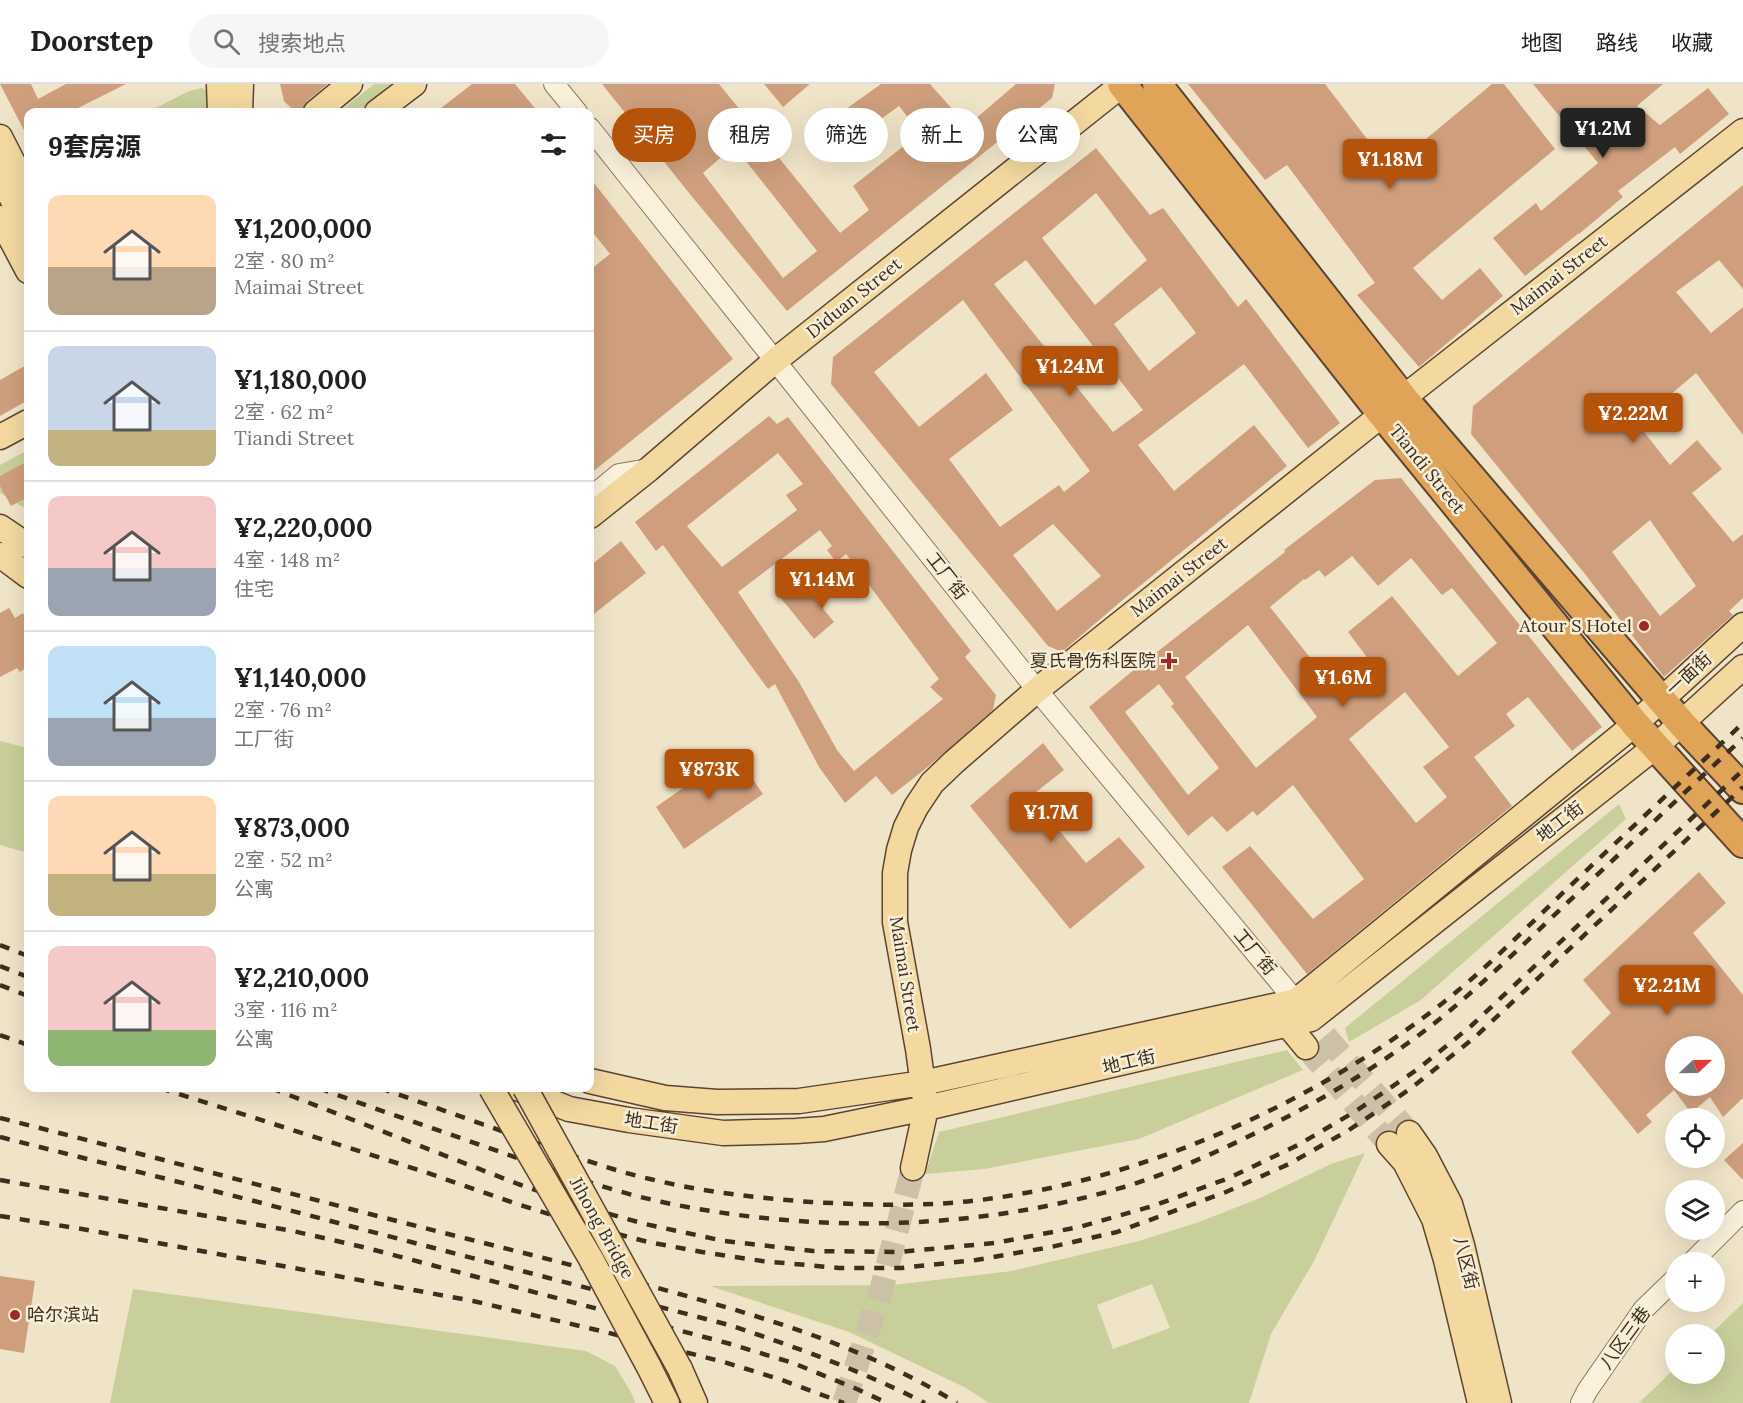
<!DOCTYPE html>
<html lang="zh">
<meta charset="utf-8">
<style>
:root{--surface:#fff;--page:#f6f6f6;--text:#202124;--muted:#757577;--line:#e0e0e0;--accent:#b45309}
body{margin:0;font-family:Lora,"Noto Sans SC",serif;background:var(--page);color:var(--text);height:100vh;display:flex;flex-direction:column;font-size:22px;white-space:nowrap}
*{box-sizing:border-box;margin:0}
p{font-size:20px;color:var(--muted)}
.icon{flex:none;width:33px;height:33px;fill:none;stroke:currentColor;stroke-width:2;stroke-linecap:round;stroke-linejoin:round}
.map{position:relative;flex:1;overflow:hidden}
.drawer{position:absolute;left:24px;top:24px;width:570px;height:984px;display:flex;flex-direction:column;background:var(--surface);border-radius:12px;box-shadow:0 6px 24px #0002}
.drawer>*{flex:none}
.guide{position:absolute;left:612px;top:24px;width:570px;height:54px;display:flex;gap:12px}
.needle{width:39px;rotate:68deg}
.tools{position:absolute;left:1665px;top:952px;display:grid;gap:12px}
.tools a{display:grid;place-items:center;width:60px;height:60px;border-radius:50%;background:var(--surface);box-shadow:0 6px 24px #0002;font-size:30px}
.price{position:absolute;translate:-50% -51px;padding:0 14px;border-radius:6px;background:var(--accent);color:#fff;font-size:20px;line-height:39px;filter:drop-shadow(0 2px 3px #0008)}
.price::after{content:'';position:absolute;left:50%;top:36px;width:18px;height:14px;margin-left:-9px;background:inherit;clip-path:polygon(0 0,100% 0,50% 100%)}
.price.on{background:#222;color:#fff}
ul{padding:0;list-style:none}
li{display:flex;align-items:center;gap:18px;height:150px;padding:0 24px}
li+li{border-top:2px solid var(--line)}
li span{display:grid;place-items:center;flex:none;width:168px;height:120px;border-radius:12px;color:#555}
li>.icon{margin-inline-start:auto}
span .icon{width:72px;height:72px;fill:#fffc;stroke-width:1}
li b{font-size:26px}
h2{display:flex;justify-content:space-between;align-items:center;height:72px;padding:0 24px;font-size:26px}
.pill{padding:0 21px;border-radius:27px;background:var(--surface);box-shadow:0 6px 24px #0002;font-size:21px;line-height:54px}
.pill.on{background:var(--accent);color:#fff}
header{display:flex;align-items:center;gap:36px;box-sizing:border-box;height:84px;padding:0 30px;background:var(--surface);border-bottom:2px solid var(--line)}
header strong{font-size:28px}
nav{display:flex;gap:33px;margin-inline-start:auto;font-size:21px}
.search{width:420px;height:54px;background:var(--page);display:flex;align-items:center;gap:15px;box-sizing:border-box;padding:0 21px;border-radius:33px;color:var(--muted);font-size:22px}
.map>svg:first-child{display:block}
</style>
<header>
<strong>Doorstep</strong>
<div class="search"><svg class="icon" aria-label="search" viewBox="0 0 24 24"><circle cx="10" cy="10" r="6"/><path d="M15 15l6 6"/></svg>搜索地点</div>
<nav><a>地图</a><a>路线</a><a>收藏</a></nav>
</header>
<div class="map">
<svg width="1743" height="1319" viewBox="0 0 1743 1319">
<rect width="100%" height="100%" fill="#f0e4c8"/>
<path fill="#c9cf9b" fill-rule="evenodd" d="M374 0H404L368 28H339Z
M202 4 211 10 208 28H148L189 7Z
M28 366V426L0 409V381Z
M0 657 28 664V769L0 761Z
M1619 720 1626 735 1421 916 1349 958 1345 944Z
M1287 966 1303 986 1139 1055 984 1085 925 1090 939 1048Z
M1365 1069 1314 1177 1271 1250 1249 1319H989L966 1304 849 1248 710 1202 893 1201 1012 1187 1139 1157 1199 1138 1260 1114 1331 1080ZM1152 1200 1170 1244 1113 1265 1097 1221Z
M133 1205 586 1267 615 1282 632 1310 635 1319H110Z
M1743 1219V1319H1639L1675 1284 1676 1290H1714V1251H1710Z"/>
<path fill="#cf9f7d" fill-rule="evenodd" d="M0 0H31L38 15 66 0H126L70 28H28V54Z
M280 0H328L307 17 302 28 293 26 284 17Z
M472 0H515L538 28H436Z
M602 0H719L840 149 869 126 853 102 920 49 899 22 823 77 808 52 881 0H930L967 42 1016 0H1055L1052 14 787 227 689 109ZM734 62 817 167 783 194 703 89Z
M764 0H810L783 23Z
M1188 0H1325L1390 85 1492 0H1504L1555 65 1413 184 1442 216 1480 184 1503 212 1419 283 1357 211 1375 199 1287 81 1265 96Z
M1533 0H1663L1637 22 1660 41 1708 4 1729 30 1680 70 1675 63 1618 107 1623 113 1579 150V149L1525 192 1493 154 1536 119 1541 127 1598 79Z
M1096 64 1150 131 1163 124 1238 223 1246 215 1340 339 1308 364 1244 280 1138 361 1174 407 1254 341 1287 382 1119 519 1062 568 1048 562 831 300 833 273ZM1096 109 1147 176 1095 221 1042 154ZM1026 176 1143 326 1113 348 994 200ZM1161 203 1196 249 1149 287 1114 240ZM963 216 1090 387 1064 408 1059 401 1000 443 949 375 1013 326 986 289 919 343 874 288ZM1053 440 1101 492 1057 527 1013 471Z
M590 94 733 275 590 390V186L610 170 590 145Z
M1743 101V205L1719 176 1676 208 1711 249 1743 223V351L1696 289 1637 339 1670 381 1697 356 1722 385 1692 409 1733 458 1743 450V514L1729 527 1733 531 1664 593 1585 490 1471 350 1473 322ZM1650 436 1696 502 1660 532 1612 468Z
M28 280V316L0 332V296Z
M769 332 777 340 788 333 971 567 965 573 996 611 993 626 929 682 892 711 876 692 845 719 819 683 775 600 768 605 663 461 656 467 635 438ZM778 369 803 400 786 411 797 426 722 483 687 442ZM820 446 832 462 827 466 836 478 846 470 939 595 930 603 943 615 854 687 837 666 799 598 738 508Z
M28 377V413L11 422 0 402V392Z
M1401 394 1602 643 1572 667 1528 613 1506 630 1515 642 1474 673 1512 722 1307 890 1222 783 1250 762 1313 835 1364 795 1293 701 1257 732 1253 727 1227 748 1212 732 1188 752 1089 623 1130 589 1285 468 1284 466 1375 396ZM1352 472 1378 502 1411 474 1442 511 1452 504 1497 559 1458 592 1392 512 1348 548 1378 588 1342 614 1270 523 1304 495 1305 496 1319 486 1325 493ZM1248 541 1317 633 1256 684 1185 593ZM1159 600 1174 620 1171 622 1219 684 1188 711 1125 628ZM1405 608 1449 663 1423 683 1447 713 1416 739 1349 655Z
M621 457 646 489 590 533V482Z
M796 491 834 538 814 555 776 508Z
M9 524 15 534 23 529 28 540V583L20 588 17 584 0 593V529Z
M1043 659 1064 686 1031 712 1086 779 1119 753 1145 783 1070 845 970 722Z
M734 668 763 710 684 765 656 723Z
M1699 788 1726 819 1693 849 1743 911V1014L1723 1033 1710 1013 1691 1029 1674 1006 1646 1031 1652 1038 1638 1050 1571 968 1611 929 1583 896ZM1676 963H1714V1002H1676Z
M1743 1059V1096L1724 1076Z
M0 1192 35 1197 24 1269 0 1265Z"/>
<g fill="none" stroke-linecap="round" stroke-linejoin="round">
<path stroke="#ccc0a6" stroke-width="24" stroke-dasharray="24 12" stroke-linecap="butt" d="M1325 952 1409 1049
M1306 963 1389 1060
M844 1319 880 1211 913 1084"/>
<defs>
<path id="minor" d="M554 0 577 28
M590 44 1037 606 1303 926
M590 414 619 390 649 385
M1691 1179 1743 1127
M1581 1319 1587 1307 1643 1226 1676 1194"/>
<path id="major" d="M219 0 220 28
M240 28 241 0
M316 28 350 0
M377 28 414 0
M0 53 28 108
M0 91 28 146
M0 134 28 187
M0 353 28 338
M590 432 649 385 776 276 1123 0
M0 443 28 462
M0 471 28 492
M1292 928 1288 941 1306 963
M590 997 665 1014 717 1018 799 1017 923 999 1296 917 1635 640 1743 541
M517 1004 569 1025 629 1036 723 1049 796 1047 824 1045 926 1024 1311 935 1655 663 1743 583
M1409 1049 1425 1072 1450 1120 1462 1161 1499 1319
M1389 1060 1405 1078 1434 1135 1446 1176 1480 1319
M913 1084 926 1024 918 965 895 838V789L899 766 906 743 916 723 932 699 954 678 1037 606 1403 314 1743 47
M649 1283 667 1319
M680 1285 695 1319"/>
<path id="highway" d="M1122 0 1383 331 1635 640 1743 759
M1157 0 1403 314 1682 640 1743 705"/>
</defs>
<use href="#minor" stroke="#8d765c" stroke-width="22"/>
<use href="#major" stroke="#5b4430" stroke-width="27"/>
<use href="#highway" stroke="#5b4430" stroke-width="32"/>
<use href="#minor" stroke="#faf1dc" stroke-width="20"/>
<use href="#major" stroke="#f3d9a0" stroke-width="24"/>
<use href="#highway" stroke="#e0a458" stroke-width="28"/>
<path stroke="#3d2e20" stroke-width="4.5" stroke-dasharray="10 10" stroke-linecap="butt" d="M0 861 28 872
M0 882 28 893
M0 901 28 912
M0 951 28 961
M160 1004 422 1087 517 1120 594 1144 648 1158 702 1168 762 1177 839 1184H901L976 1176 1051 1163 1117 1148 1226 1108 1289 1080 1349 1046 1410 1005 1474 954 1743 703
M271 1004 518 1100 588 1124 645 1140 724 1157 813 1167 898 1168 995 1159 1079 1143 1153 1122 1229 1094 1298 1061 1356 1027 1418 985 1471 942 1743 686
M319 1004C374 1025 430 1043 486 1063 544 1083 602 1105 662 1118 814 1150 975 1147 1124 1103 1180 1086 1235 1060 1287 1033 1339 1006 1390 974 1436 938 1482 901 1524 860 1567 819 1626 764 1684 709 1743 654
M380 1004C431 1022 482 1040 533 1058 572 1071 610 1086 650 1095 703 1108 757 1114 811 1118 867 1121 924 1123 980 1116 1143 1096 1315 1019 1444 918 1488 883 1528 842 1569 803 1627 748 1685 694 1743 639
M0 1034C156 1073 312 1116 468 1155 536 1172 604 1189 672 1208 771 1235 869 1265 957 1319
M0 1053 254 1117 729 1241C796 1263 862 1287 925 1319
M0 1096 293 1147 367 1164 727 1259 793 1279 857 1305 887 1319
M0 1132 82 1145 473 1217 601 1247 724 1278 782 1296 844 1319"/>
<defs>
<path id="major-bridge" d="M491 1004 591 1175 649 1283
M525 1004 680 1285"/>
</defs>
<use href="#major-bridge" stroke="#5b4430" stroke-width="27" stroke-linecap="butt"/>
<use href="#major-bridge" stroke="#f3d9a0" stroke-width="24"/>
</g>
<g fill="#9e2a2b" stroke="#f7eed8" stroke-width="2">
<circle cx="1644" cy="542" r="6"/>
<path d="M1166 568h6v6h6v6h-6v6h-6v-6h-6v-6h6z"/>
<circle cx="15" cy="1231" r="6"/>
</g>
<g text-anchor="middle" stroke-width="5" stroke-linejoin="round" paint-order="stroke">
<g font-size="18" fill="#3d2e20" stroke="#f7eed8">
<text transform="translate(1559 191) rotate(-38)" y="6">Maimai Street</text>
<text transform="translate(854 214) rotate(-39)" y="6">Diduan Street</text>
<text transform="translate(1427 385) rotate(51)" y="6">Tiandi Street</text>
<text transform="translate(947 492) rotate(52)" y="6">工厂街</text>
<text transform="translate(1179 493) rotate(-38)" y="6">Maimai Street</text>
<text transform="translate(1689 590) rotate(-43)" y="6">一面街</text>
<text transform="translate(1560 738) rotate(-38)" y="6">地工街</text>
<text transform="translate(1255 868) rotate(50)" y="6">工厂街</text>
<text transform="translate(905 890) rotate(81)" y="6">Maimai Street</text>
<text transform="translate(1129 978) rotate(-13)" y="6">地工街</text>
<text transform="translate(651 1039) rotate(9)" y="6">地工街</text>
<text transform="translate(602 1144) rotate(61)" y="6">Jihong Bridge</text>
<text transform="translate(1466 1179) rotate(76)" y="6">八区街</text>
<text transform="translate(1625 1254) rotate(-54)" y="6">八区三巷</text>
</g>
<g font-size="18" fill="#3d2e20" stroke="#f7eed8" text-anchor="end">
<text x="1632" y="548">Atour S Hotel</text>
<text x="1156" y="583">夏氏骨伤科医院</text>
<text x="27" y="1237" text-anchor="start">哈尔滨站</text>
</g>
</g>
</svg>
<div class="tools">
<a><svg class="needle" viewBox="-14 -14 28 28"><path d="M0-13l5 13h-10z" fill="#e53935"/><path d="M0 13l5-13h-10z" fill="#757577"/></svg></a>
<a><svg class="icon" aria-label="locate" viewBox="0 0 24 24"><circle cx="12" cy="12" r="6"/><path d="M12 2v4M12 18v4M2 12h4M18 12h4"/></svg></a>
<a><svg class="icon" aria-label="layers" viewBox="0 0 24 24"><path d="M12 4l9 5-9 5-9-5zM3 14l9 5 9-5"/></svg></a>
<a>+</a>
<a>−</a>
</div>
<b class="price on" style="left:1603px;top:75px">¥1.2M</b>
<b class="price" style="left:1390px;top:106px">¥1.18M</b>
<b class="price" style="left:1070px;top:313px">¥1.24M</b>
<b class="price" style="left:1633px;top:360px">¥2.22M</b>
<b class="price" style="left:822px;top:526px">¥1.14M</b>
<b class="price" style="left:1343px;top:624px">¥1.6M</b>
<b class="price" style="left:709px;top:716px">¥873K</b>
<b class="price" style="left:1051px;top:759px">¥1.7M</b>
<b class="price" style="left:1667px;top:932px">¥2.21M</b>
<div class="guide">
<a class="pill on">买房</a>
<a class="pill">租房</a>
<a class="pill">筛选</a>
<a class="pill">新上</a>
<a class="pill">公寓</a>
</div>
<section class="drawer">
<h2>9套房源<svg class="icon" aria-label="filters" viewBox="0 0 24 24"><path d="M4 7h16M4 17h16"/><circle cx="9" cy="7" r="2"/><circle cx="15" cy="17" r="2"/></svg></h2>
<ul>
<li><span style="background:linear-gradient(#ffd9b3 60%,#b9a48a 0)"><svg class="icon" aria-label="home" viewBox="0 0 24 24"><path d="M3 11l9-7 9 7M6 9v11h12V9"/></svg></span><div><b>¥1,200,000</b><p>2室 · 80 m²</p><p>Maimai Street</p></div></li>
<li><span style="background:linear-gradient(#c9d6e8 70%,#c2b280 0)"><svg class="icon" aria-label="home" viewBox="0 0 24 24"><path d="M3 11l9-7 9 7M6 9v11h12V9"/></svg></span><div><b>¥1,180,000</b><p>2室 · 62 m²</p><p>Tiandi Street</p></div></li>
<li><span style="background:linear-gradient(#f6c9c9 60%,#9aa5b1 0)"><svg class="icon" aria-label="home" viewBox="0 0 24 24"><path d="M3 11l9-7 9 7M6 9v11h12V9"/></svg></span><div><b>¥2,220,000</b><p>4室 · 148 m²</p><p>住宅</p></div></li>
<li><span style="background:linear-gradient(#bfe0f5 60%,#9aa5b1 0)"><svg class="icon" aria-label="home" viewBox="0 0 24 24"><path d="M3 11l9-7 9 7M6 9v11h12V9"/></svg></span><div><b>¥1,140,000</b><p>2室 · 76 m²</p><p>工厂街</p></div></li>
<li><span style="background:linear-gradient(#ffd9b3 65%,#c2b280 0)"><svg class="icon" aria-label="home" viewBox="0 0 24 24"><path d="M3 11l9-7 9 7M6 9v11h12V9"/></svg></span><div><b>¥873,000</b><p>2室 · 52 m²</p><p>公寓</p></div></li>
<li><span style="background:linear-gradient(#f6c9c9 70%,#8fb573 0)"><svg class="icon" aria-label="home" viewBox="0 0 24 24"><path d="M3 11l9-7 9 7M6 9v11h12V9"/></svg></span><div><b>¥2,210,000</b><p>3室 · 116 m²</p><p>公寓</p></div></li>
</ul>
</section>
</div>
